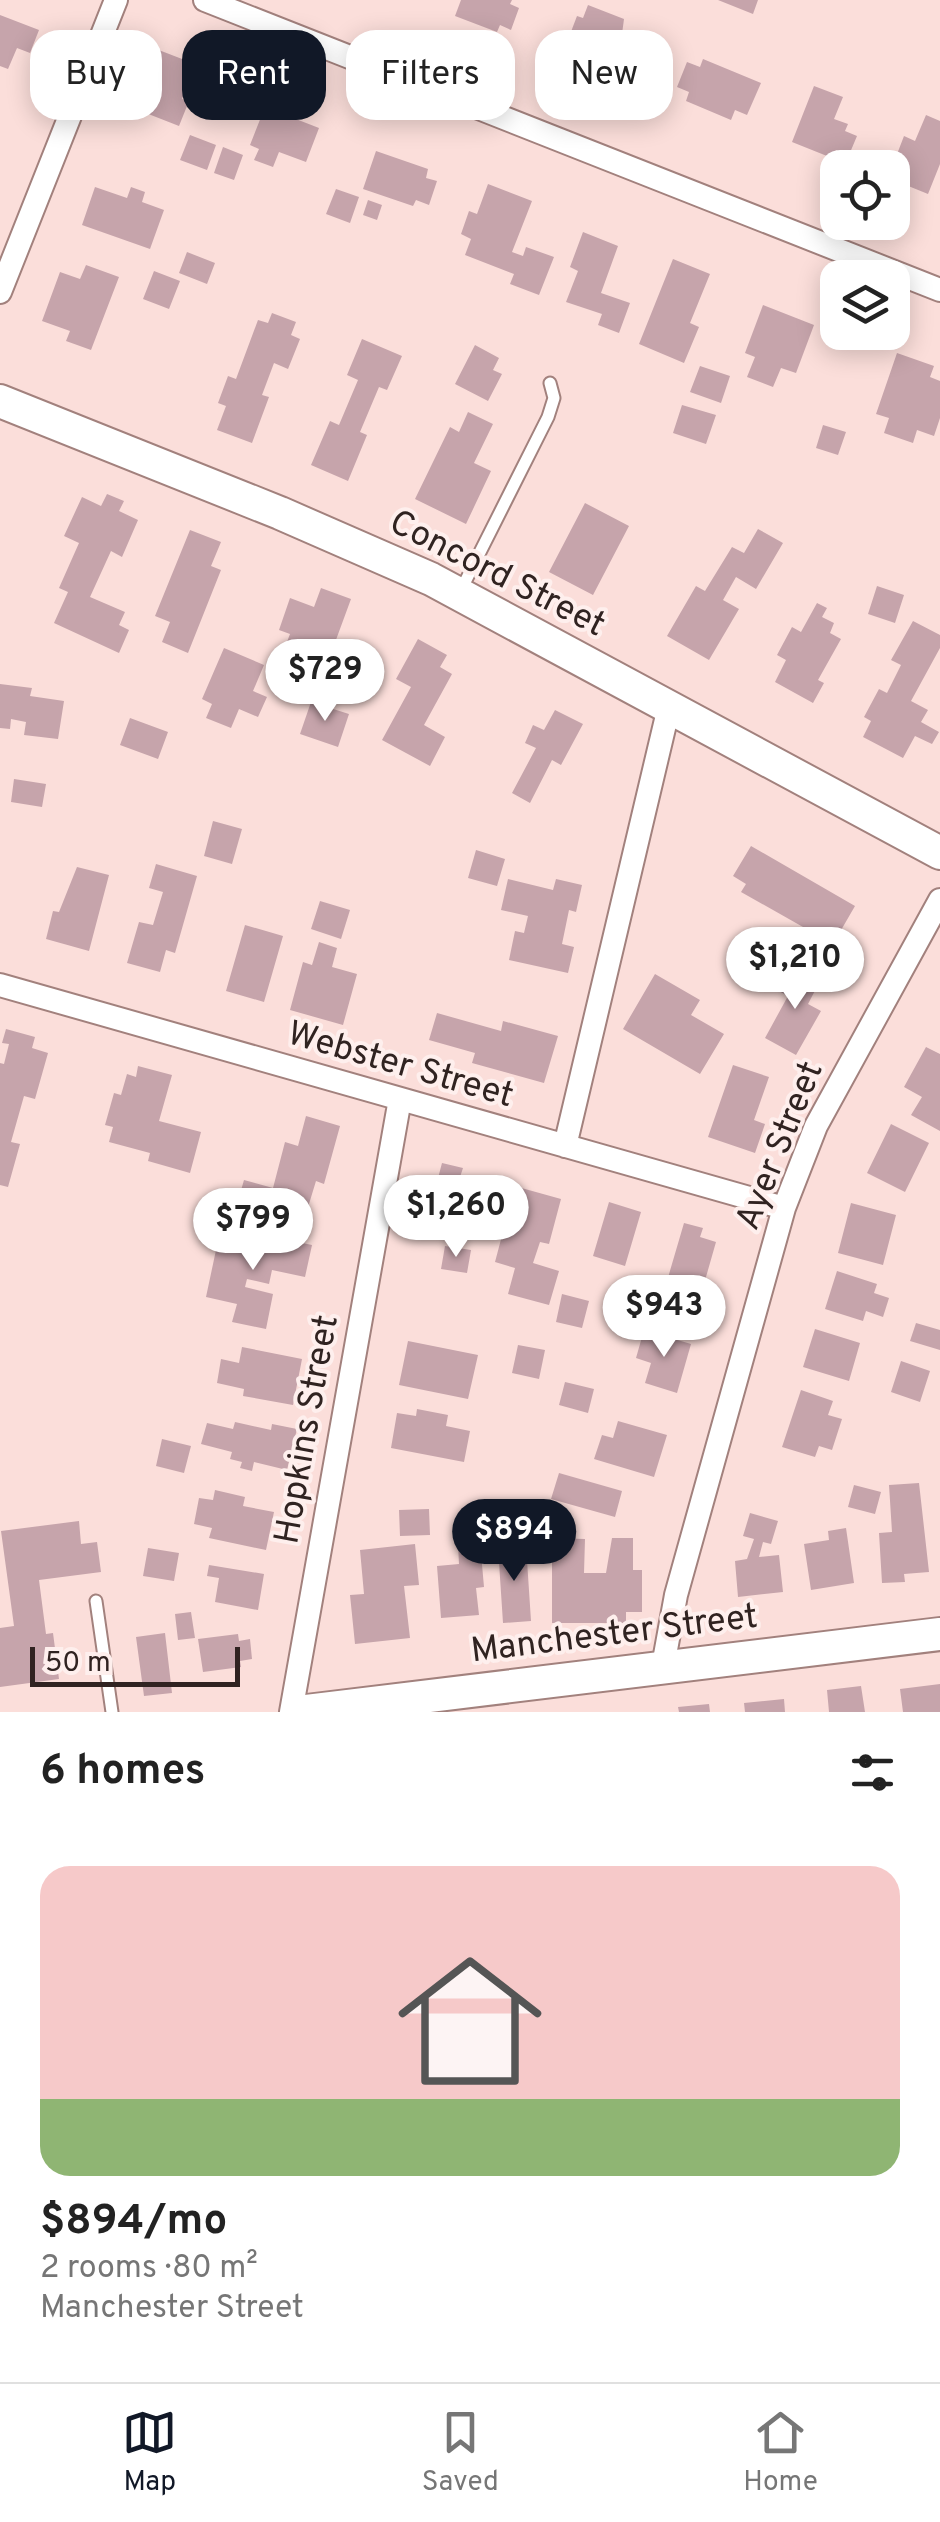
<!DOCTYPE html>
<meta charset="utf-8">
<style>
:root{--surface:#fff;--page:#f2f2f2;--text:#222;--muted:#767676;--line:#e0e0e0;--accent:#111827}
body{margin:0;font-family:Overpass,sans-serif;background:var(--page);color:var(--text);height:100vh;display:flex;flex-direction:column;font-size:38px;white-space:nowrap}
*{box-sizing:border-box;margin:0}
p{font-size:32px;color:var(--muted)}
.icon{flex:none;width:55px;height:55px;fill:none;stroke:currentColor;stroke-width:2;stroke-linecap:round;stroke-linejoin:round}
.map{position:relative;height:1712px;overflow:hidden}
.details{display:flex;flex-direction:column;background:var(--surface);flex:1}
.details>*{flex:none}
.hud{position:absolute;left:30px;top:30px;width:880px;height:90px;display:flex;gap:20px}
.tools{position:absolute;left:820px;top:150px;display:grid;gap:20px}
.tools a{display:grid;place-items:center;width:90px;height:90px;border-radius:20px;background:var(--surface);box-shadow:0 5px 25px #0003;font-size:50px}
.scale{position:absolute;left:30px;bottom:25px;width:210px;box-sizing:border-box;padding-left:10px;border:5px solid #302321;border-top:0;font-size:28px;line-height:35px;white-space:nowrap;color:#302321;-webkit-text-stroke:8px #feefed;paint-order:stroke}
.price{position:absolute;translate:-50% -85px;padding:0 22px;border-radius:35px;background:#fff;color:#222;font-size:32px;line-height:65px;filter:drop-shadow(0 2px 5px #0008)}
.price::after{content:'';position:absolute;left:50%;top:60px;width:30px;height:22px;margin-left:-15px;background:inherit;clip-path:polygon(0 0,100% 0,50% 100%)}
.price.current{background:var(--accent);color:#fff}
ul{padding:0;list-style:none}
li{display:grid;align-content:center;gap:20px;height:530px;padding:0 40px}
li span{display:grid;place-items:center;height:310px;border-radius:30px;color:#555}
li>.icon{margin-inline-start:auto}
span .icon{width:180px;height:180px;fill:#fffc;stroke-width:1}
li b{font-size:42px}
h2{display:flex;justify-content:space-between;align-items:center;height:120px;padding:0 40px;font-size:42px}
.chip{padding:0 35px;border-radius:30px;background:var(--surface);box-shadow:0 5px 25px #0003;font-size:35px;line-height:90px}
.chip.current{background:var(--accent);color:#fff}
.menu{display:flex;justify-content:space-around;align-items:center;height:140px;border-top:2px solid var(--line);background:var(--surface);font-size:28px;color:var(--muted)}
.menu a{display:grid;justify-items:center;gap:5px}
.menu .current{color:var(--accent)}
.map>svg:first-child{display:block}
</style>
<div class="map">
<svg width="940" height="1712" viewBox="0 0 940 1712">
<rect width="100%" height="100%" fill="#fbdeda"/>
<path fill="#c6a4ab" d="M461 0H512L510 4 519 8 511 30 500 25 497 32 455 16Z
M718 0H758L753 14Z
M588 5 624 19 620 49 632 53 624 73 610 67 607 76 561 58 577 16 583 18Z
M0 15 39 30 30 53 17 48 8 69 0 66Z
M151 47 195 64 182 99 189 101 179 126 128 106Z
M703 59 761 83 747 115 735 110 731 120 686 101 689 92 677 87 687 62 700 67Z
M814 86 843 97 834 119 848 124 845 131 857 136 849 155 836 150 832 158 792 142Z
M265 107 319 128 306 162 279 152 273 167 254 160 259 149 250 145Z
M926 115 940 121V164L928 194 896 181 902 166 894 162 904 136 915 141Z
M190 135 216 145 207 170 180 160Z
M223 147 243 155 234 180 214 173Z
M376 151 428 169 426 178 437 181 429 205 416 200 413 206 363 189Z
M488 184 532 201 512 252 523 256 526 247 554 257 539 295 510 284 514 274 465 255 471 239 461 234 469 211 477 214Z
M95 187 127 198 131 187 145 192 142 202 164 210 150 249 82 225Z
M336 189 359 197 350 223 326 214Z
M368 200 382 205 377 220 363 215Z
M583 232 618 246 601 293 630 303 619 333 598 325 602 314 566 302 578 271 570 267Z
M187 252 215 263 207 284 179 273Z
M673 259 710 274 690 323 699 327 684 363 639 344Z
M86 265 119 277 91 350 66 341 70 331 42 321 60 272 80 279Z
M154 271 180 281 169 309 143 299Z
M763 305 814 325 796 373 781 368 773 387 747 377 755 357 745 353Z
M272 313 296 322 291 335 300 339 288 369 274 363 262 395 269 397 252 443 217 430 226 406 218 403 228 376 236 379 258 320 268 323Z
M362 339 402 356 387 390 379 387 360 432 367 435 348 481 311 465 330 421 339 425 358 380 347 375Z
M475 345 499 358 493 370 502 374 488 401 455 384Z
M897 353 934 366 930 377 940 381V418L934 436 917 430 913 443 884 433 889 418 876 414Z
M700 366 730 376 721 403 690 392Z
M682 405 716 415 706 444 673 433Z
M468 412 493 424 474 463 491 471 466 524 415 499 450 427 459 432Z
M823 425 846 432 838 455 816 448Z
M107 494 124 501 119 511 138 520 122 557 111 551 90 597 125 612 119 625 129 630 119 653 54 623 68 592 59 588 79 543 64 536 82 497 101 506Z
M585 503 629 526 593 595 549 572Z
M758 529 783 543 756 589 736 577 723 600 739 609 709 660 667 636 696 586 705 591 732 547 744 553Z
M190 530 221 542 211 566 221 570 188 653 162 642 170 622 155 616Z
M877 586 904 595 895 623 868 614Z
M321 588 351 599 333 648 322 643 308 680 277 668 290 634 279 630 290 598 314 607Z
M817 603 827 608 822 617 834 623 830 633 841 639 818 680 824 683 813 703 775 682 786 660 777 655 792 627 801 632Z
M913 621 940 635V648L911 701 928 710 921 722 939 732 932 744 915 736 903 758 863 737 871 721 864 717 879 689 887 693 901 665 891 660Z
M418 639 447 655 440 667 452 674 424 725 445 737 430 766 382 740 411 687 396 679Z
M224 648 264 665 253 691 267 697 258 717 239 709 231 728 206 718 212 704 202 699Z
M0 684 32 688 30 696 64 701 58 739 24 735 26 722 11 719 10 729 0 728Z
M311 702 349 714 338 747 300 734Z
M555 710 583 724 561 765 552 760 530 803 512 793 536 748 525 743 533 725 544 730Z
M130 718 168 732 158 759 120 745Z
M14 779 46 784 42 807 11 802Z
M213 821 242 829 232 864 204 856Z
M751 846 855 906 833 944 741 892 746 884 733 876Z
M476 850 505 859 497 886 468 878Z
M156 864 197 876 175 953 166 950 160 972 127 963 139 922 153 925 163 892 149 888Z
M77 867 109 875 89 951 46 939 53 911 59 912Z
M508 879 553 890 556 879 582 885 576 912 569 910 562 944 574 947 568 973 509 960 515 931 524 933 528 916 501 910Z
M320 901 350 910 341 939 311 929Z
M245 925 283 936 264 1002 226 991Z
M319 942 337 948 332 967 357 974 343 1025 290 1010 303 962 312 965Z
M790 966 819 983 808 1004 821 1011 796 1055 765 1038 788 996 777 990Z
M655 974 700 1000 691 1015 724 1034 700 1074 623 1029Z
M437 1013 501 1031 503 1021 558 1036 544 1083 472 1063 475 1053 429 1040Z
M6 1029 35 1037 32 1048 48 1053 35 1099 24 1096 11 1142 20 1144 8 1187 0 1185V1063L4 1064 9 1044 2 1043Z
M926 1047 940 1054V1131L911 1115 922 1097 904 1087Z
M733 1065 769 1077 754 1120 765 1124 755 1153 708 1137Z
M138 1066 172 1075 159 1121 201 1132 190 1173 148 1161 150 1153 109 1142 113 1127 105 1125 114 1093 121 1095 127 1074 136 1077Z
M306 1116 340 1126 324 1184 316 1181 305 1217 277 1210 274 1221 235 1211 244 1180 273 1188 285 1142 298 1146Z
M891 1124 929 1143 905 1192 867 1173Z
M442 1163 463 1168 460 1177 479 1182 468 1223 429 1212Z
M507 1184 561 1199 549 1244 540 1242 533 1263 559 1271 549 1305 508 1294 515 1268 495 1262 504 1228 496 1226Z
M609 1202 641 1212 625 1266 593 1256Z
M851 1203 896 1215 883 1265 838 1253Z
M684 1223 703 1228 700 1237 716 1242 702 1291 667 1281Z
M249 1232 312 1245 305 1277 272 1270 269 1284 247 1279 245 1287 273 1294 266 1329 232 1322 237 1304 206 1297 219 1236 247 1242Z
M445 1246 471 1250 467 1273 441 1269Z
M837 1271 877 1284 874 1293 889 1298 883 1317 866 1311 863 1321 825 1309Z
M562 1294 589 1301 582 1328 556 1322Z
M651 1294 680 1303 675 1320 646 1310Z
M916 1323 940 1330V1350L910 1341Z
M815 1329 860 1343 849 1381 803 1367Z
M644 1330 691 1344 677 1393 645 1383 651 1363 636 1358Z
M408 1341 478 1355 468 1399 399 1385Z
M518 1345 545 1350 539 1379 512 1373Z
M242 1347 302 1359 293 1405 243 1396 244 1389 217 1383 221 1359 239 1363Z
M901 1361 930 1371 920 1402 891 1392Z
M565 1382 594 1389 588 1413 559 1405Z
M801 1390 833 1401 828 1415 842 1419 832 1450 819 1446 815 1457 782 1447Z
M417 1409 448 1415 446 1426 470 1431 464 1462 391 1448 397 1413 416 1416Z
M618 1421 667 1435 654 1477 594 1459 602 1435 613 1438Z
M235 1422 271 1430 272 1424 297 1429 287 1470 254 1462 252 1471 240 1468 242 1462 230 1459 232 1452 201 1444 207 1423 233 1429Z
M162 1439 191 1446 184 1473 156 1466Z
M559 1473 622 1491 615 1517 551 1499Z
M919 1483 929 1572 904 1574 905 1582 882 1583 879 1533 892 1532 889 1485Z
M854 1485 881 1492 875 1514 848 1507Z
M215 1490 245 1497 243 1506 274 1512 266 1550 209 1538 212 1528 194 1524 199 1498 213 1500Z
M429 1509 430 1535 400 1536 399 1510Z
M750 1513 778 1521 771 1544 763 1542 759 1557 779 1555 783 1592 738 1597 735 1561 747 1559 754 1539 743 1536Z
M79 1521 81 1544 97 1542 101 1572 39 1580 46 1634 53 1633 59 1679 0 1687V1628L14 1626 1 1531Z
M846 1528 854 1583 811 1590 804 1544 829 1540 828 1531Z
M552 1538 585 1539 584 1573H606L612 1538H633V1570H642V1612H626V1623H552Z
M480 1542 484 1587 476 1588 479 1615 441 1618 437 1566 459 1564 458 1544Z
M415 1544 419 1585 404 1586 410 1638 355 1644 350 1595 364 1594 360 1550Z
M526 1545 531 1621 503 1623 498 1547Z
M148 1548 179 1553 174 1581 143 1576Z
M209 1565 264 1574 258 1610 215 1602 219 1578 207 1576Z
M191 1612 195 1638 178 1640 175 1614Z
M165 1633 172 1693 144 1696 136 1637Z
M238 1634 239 1641 250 1639 252 1659 240 1661 241 1667 203 1672 198 1639Z
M940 1684V1712H903L900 1689Z
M861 1686 865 1712H829L827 1690Z
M784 1699 785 1712H745L744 1703Z
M709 1704 710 1712H679L678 1707Z"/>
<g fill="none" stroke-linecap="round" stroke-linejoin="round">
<defs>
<path id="lane" d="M461 590 548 417 554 398 550 383
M96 1601 112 1712"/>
<path id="street" d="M205 0 940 290
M0 292 116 0
M0 985 784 1208
M565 1146 669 707
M663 1666 676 1595 784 1208 816 1126 940 900
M291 1712 400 1099"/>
<path id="secondary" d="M0 401 280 513 431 579 940 853
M298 1712 940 1634"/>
</defs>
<use href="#lane" stroke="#a2817d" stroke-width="15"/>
<use href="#street" stroke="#a2817d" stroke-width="26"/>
<use href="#secondary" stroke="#a2817d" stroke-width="36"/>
<use href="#lane" stroke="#fff" stroke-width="11"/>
<use href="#street" stroke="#fff" stroke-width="22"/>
<use href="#secondary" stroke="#fff" stroke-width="32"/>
</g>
<g text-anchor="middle" stroke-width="8" stroke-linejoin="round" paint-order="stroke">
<g font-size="35" fill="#302321" stroke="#feefed">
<text transform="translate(498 572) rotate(27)" y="12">Concord Street</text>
<text transform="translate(401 1063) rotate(16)" y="12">Webster Street</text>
<text transform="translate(778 1145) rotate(-68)" y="12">Ayer Street</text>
<text transform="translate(305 1429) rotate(-80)" y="12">Hopkins Street</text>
<text transform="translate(614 1632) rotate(-7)" y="12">Manchester Street</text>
</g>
</g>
</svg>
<div class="tools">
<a><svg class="icon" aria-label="locate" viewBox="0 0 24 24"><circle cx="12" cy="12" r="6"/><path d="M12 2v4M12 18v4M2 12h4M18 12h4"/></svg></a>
<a><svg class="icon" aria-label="layers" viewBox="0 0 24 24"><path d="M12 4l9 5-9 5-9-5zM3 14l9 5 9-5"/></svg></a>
</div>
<div class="scale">50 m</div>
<b class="price" style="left:325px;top:724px">$729</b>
<b class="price" style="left:795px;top:1012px">$1,210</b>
<b class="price" style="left:456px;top:1260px">$1,260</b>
<b class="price" style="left:253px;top:1273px">$799</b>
<b class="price" style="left:664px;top:1360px">$943</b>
<b class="price current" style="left:514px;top:1584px">$894</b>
<div class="hud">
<a class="chip">Buy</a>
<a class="chip current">Rent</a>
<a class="chip">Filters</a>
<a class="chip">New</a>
</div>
</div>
<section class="details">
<h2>6 homes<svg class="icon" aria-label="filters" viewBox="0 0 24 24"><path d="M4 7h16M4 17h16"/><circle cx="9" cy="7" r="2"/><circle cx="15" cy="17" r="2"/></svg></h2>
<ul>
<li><span style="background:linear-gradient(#f6c9c9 75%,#8fb573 0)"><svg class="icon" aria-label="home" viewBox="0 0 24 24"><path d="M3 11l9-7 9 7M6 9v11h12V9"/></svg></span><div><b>$894/mo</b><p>2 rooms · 80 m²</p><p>Manchester Street</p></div></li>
</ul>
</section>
<nav class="menu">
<a class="current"><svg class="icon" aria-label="map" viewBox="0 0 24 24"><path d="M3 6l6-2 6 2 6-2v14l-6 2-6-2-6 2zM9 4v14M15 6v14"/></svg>Map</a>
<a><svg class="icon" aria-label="saved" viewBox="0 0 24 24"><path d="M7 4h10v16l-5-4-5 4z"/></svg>Saved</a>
<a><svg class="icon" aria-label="home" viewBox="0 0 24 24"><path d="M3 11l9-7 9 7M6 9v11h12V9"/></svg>Home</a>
</nav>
